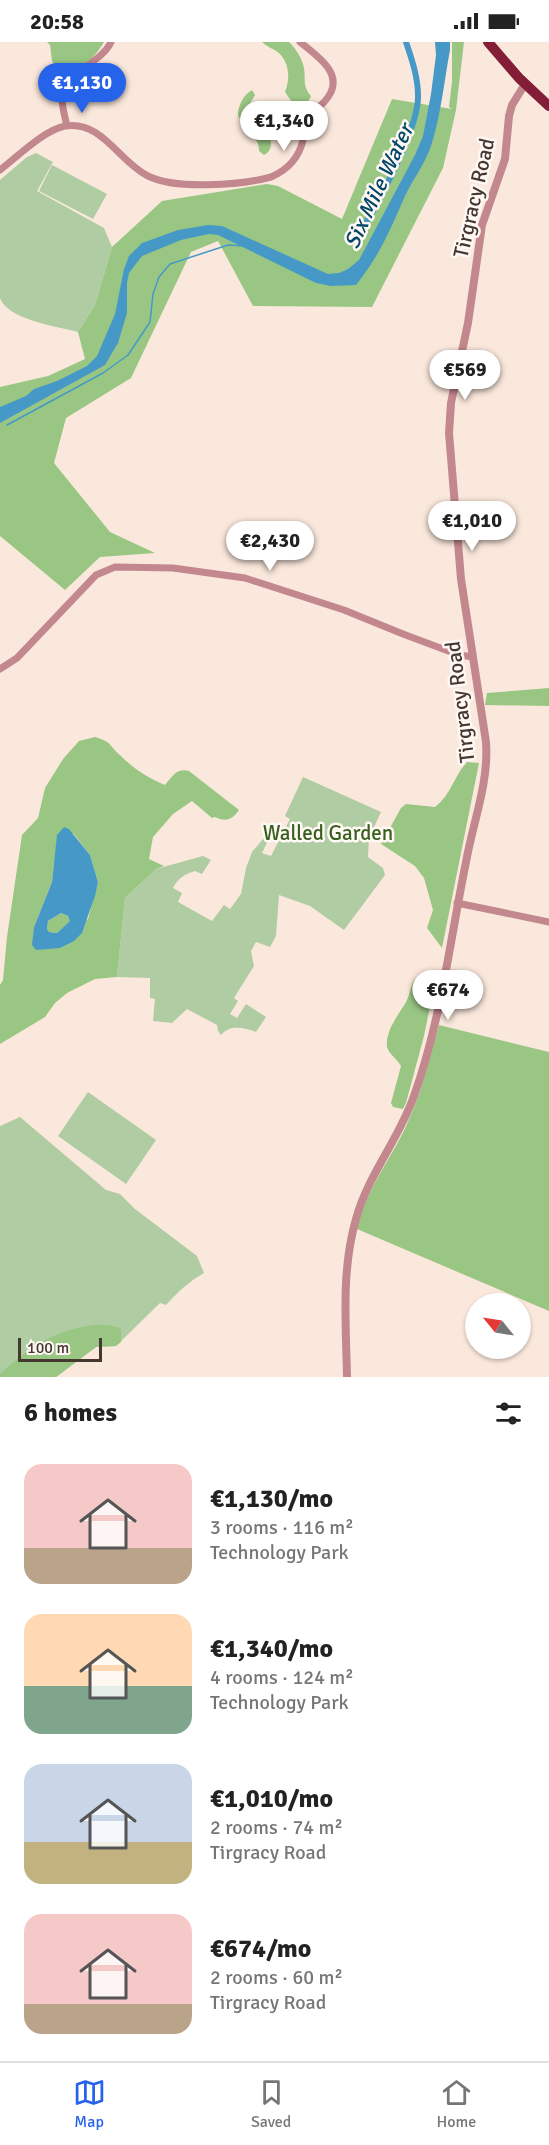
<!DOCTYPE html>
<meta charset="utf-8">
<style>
:root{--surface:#fff;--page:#f2f2f2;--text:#222;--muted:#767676;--line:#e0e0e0;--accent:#2563eb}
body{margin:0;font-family:Signika,sans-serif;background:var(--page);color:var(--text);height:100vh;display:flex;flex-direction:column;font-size:22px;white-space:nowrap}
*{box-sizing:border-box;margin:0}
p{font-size:20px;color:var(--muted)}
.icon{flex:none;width:33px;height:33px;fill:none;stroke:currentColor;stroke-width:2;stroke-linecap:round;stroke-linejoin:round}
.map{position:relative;height:1335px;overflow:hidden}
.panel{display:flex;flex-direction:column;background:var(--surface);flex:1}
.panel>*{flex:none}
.needle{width:39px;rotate:300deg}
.tools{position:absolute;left:465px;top:1251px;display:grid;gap:12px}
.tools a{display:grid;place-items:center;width:66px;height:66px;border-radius:50%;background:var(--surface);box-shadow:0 2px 4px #0004;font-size:30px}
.scale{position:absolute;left:18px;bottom:15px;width:84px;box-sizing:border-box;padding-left:6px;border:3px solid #443830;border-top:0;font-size:16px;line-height:21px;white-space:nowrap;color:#443830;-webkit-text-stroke:4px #fff8f4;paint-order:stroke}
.price{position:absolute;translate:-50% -51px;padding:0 14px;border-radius:21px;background:#fff;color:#222;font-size:20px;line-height:39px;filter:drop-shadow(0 2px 3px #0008)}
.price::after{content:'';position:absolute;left:50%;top:36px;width:18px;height:14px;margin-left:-9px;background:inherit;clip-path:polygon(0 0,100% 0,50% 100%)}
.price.on{background:var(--accent);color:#fff}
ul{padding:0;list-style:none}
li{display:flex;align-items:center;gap:18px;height:150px;padding:0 24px}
li span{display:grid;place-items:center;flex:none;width:168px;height:120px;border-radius:18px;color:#555}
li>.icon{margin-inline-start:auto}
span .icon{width:72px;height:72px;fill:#fffc;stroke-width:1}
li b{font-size:26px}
h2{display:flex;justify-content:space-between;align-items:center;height:72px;padding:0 24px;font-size:26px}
.status{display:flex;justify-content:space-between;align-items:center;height:42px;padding:0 30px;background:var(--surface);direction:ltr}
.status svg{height:16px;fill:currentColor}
.dock{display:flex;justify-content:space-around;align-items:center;height:84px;border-top:2px solid var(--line);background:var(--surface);font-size:16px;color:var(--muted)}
.dock a{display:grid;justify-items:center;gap:3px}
.dock .on{color:var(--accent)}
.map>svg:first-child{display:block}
</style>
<div class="status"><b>20:58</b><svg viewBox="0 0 49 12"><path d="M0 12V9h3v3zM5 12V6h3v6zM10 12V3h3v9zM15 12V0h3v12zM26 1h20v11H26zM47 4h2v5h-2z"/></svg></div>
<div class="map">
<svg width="549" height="1335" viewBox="0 0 549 1335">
<rect width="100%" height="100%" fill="#fbe8dc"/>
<path fill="#afcca2" d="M36 111 53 120 37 149 104 186 112 205 95 263 78 290C56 284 8 278 0 256V138L27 115Z
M52 123 107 152 93 177 39 149Z
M303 735 381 770 369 796 368 815 383 826 385 833 344 888 310 864 279 853 276 894 270 905 256 900 251 909 254 924 234 956 238 959 230 972 237 976 246 962 266 975 256 990C244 986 231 982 221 993L218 989 217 983 187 967 172 981 153 979 155 957 150 956V936L117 935 125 856 156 827 203 814 211 818 202 832 195 829C185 832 178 836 173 846L182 851 178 860 212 879 224 863 230 867 241 852 246 826 252 810 268 791 271 792 262 811 271 814 290 777 285 774Z
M88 1050 156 1098 126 1142 58 1094Z
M20 1075 106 1148 120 1152 135 1167 197 1214 204 1231C188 1240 178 1250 166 1263L160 1261 116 1304 96 1305 56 1335H0V1084Z"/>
<path fill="#99c783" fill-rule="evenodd" d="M47 0H104C93 19 82 25 61 33L52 19 50 3Z
M262 0H289C296 7 302 16 304 26 306 39 302 43 311 54L307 62 294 63 285 50C290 37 290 22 279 11 274 7 267 5 262 0Z
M452 0H464L456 68 443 126 372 265 253 264 218 199 191 210 131 336 66 376 54 421 110 490 155 511 100 515 65 548 0 494V345L48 334 85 317 78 290 95 263 112 205 162 159 267 142 278 144 342 177 392 57 452 67 449 65 452 40Z
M252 48 255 53C252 59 247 65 245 71 241 84 264 91 271 99 271 106 270 110 264 113L259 109C260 95 243 87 238 73 238 64 243 53 252 48Z
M549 646V664L485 663 487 651Z
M95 695C114 701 108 703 121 714 134 727 148 736 165 743 173 734 176 726 189 729L239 768C232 778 226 780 215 775L212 776 192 759 173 772 153 795 149 817 164 824 156 827 125 856 117 935 95 937 67 951 55 961 45 975 0 1002V943L3 938 7 895 22 793 38 776 45 746 63 717 79 699ZM73 791 90 813 98 840 88 877 48 906 36 908 34 885 52 840 54 822Z
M467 720 479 721 442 906 427 886 433 868 424 836 415 824 381 802 401 766 406 762 435 765C451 753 454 734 467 720Z
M61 871 68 874 71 879 57 891 49 890 47 887 48 879Z
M427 935H436L424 994 406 1061 403 1067 393 1065 391 1061 401 1024C397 1017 389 1012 387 1005 385 989 399 972 406 960 410 953 410 945 415 937Z
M439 983 549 1010V1269L357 1187C368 1142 393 1116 410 1075 423 1046 430 1014 439 983Z
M96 1283H108L121 1286V1300L116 1304 96 1305 56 1335H0V1332C30 1305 55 1287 96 1283Z"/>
<path fill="#4699c6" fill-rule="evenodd" d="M435 0H450V8C444 40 441 73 431 104 425 122 413 137 405 154 390 188 380 213 356 243L331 244 316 241 218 193 209 192 181 198 142 214 129 231 127 241V271L118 301 105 323 0 381V365L26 354 34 347 57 339 87 324 97 314 115 272 124 227 129 214 142 201 178 188 208 183 222 184 328 232 339 231 348 227 359 218 415 113 423 94 431 52 436 13Z
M64 785 69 787 90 813 98 840 95 854 82 891 74 899 60 906 36 908 32 903 34 885 52 840 57 793ZM61 871 68 874 70 879 57 891 49 890 47 887 48 879Z"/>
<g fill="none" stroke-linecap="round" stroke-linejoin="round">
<path stroke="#4699c6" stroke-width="1.5" d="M7 383 103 331 128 313 150 280 153 252 159 235 170 222 228 203 243 204"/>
<path stroke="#4699c6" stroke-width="6" d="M355 197C374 172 419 85 418 54 418 35 412 18 406 0"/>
<path stroke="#c3878e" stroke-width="7" d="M67 84C65 75 62 65 62 56 64 30 101 22 111 0
M0 128C17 115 44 88 65 84 102 78 119 120 148 134 176 148 241 143 271 135 287 128 299 116 303 98 305 92 304 85 306 80 310 71 319 66 325 59 348 33 317 14 300 0
M0 627 17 616 96 533 115 525 173 526 245 536 344 568 403 592 459 613 473 615
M457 861 549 880"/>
<path stroke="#c3878e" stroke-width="8" d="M347 1335C346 1282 341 1229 356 1177 368 1133 399 1097 414 1054 441 979 450 898 466 820 473 780 489 741 486 700L461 537 449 391 451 361 468 281 482 183 505 117 509 74 512 63 525 42"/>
<path stroke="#841e38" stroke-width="10" d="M488 0 519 36 549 64"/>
</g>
<g text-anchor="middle" stroke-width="5" stroke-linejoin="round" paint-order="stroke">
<g font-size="21" fill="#443830" stroke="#fff8f4">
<text transform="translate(474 156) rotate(-77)" y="7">Tirgracy Road</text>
<text transform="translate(460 660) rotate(-97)" y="7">Tirgracy Road</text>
</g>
<g font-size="21" fill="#36601d" stroke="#fff8f4">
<text x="328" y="798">Walled Garden</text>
</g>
<g font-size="22" font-style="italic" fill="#014867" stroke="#fff8f4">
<text transform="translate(378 144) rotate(-65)" y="8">Six Mile Water</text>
</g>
</g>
</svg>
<div class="tools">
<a><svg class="needle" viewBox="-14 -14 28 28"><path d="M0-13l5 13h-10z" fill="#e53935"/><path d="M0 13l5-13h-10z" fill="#767676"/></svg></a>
</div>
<div class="scale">100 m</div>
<b class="price on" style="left:82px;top:72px">€1,130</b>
<b class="price" style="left:284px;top:110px">€1,340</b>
<b class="price" style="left:465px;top:359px">€569</b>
<b class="price" style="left:472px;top:510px">€1,010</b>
<b class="price" style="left:270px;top:530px">€2,430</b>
<b class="price" style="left:448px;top:979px">€674</b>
</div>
<section class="panel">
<h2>6 homes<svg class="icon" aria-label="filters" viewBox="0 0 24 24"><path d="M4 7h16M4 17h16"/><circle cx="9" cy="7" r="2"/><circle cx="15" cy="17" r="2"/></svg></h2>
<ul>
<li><span style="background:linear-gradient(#f6c9c9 70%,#b9a48a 0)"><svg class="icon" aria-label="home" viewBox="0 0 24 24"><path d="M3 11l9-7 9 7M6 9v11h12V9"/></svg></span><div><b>€1,130/mo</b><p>3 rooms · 116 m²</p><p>Technology Park</p></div></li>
<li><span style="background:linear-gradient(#ffd9b3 60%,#7fa58c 0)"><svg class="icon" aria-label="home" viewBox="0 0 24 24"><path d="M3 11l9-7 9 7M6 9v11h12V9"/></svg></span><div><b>€1,340/mo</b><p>4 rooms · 124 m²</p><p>Technology Park</p></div></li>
<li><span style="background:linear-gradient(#c9d6e8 65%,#c2b280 0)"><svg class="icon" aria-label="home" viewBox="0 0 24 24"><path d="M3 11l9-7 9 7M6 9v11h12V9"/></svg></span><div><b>€1,010/mo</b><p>2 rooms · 74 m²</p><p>Tirgracy Road</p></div></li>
<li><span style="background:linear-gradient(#f6c9c9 75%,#b9a48a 0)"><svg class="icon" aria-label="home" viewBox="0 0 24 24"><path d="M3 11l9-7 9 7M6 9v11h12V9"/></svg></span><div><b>€674/mo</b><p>2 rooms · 60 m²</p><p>Tirgracy Road</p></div></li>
</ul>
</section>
<nav class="dock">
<a class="on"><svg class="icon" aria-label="map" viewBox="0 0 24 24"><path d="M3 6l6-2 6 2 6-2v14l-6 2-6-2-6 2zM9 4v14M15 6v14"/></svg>Map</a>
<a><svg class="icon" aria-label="saved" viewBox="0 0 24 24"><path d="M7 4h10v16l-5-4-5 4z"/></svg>Saved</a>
<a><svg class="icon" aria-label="home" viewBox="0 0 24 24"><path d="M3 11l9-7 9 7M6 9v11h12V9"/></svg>Home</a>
</nav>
